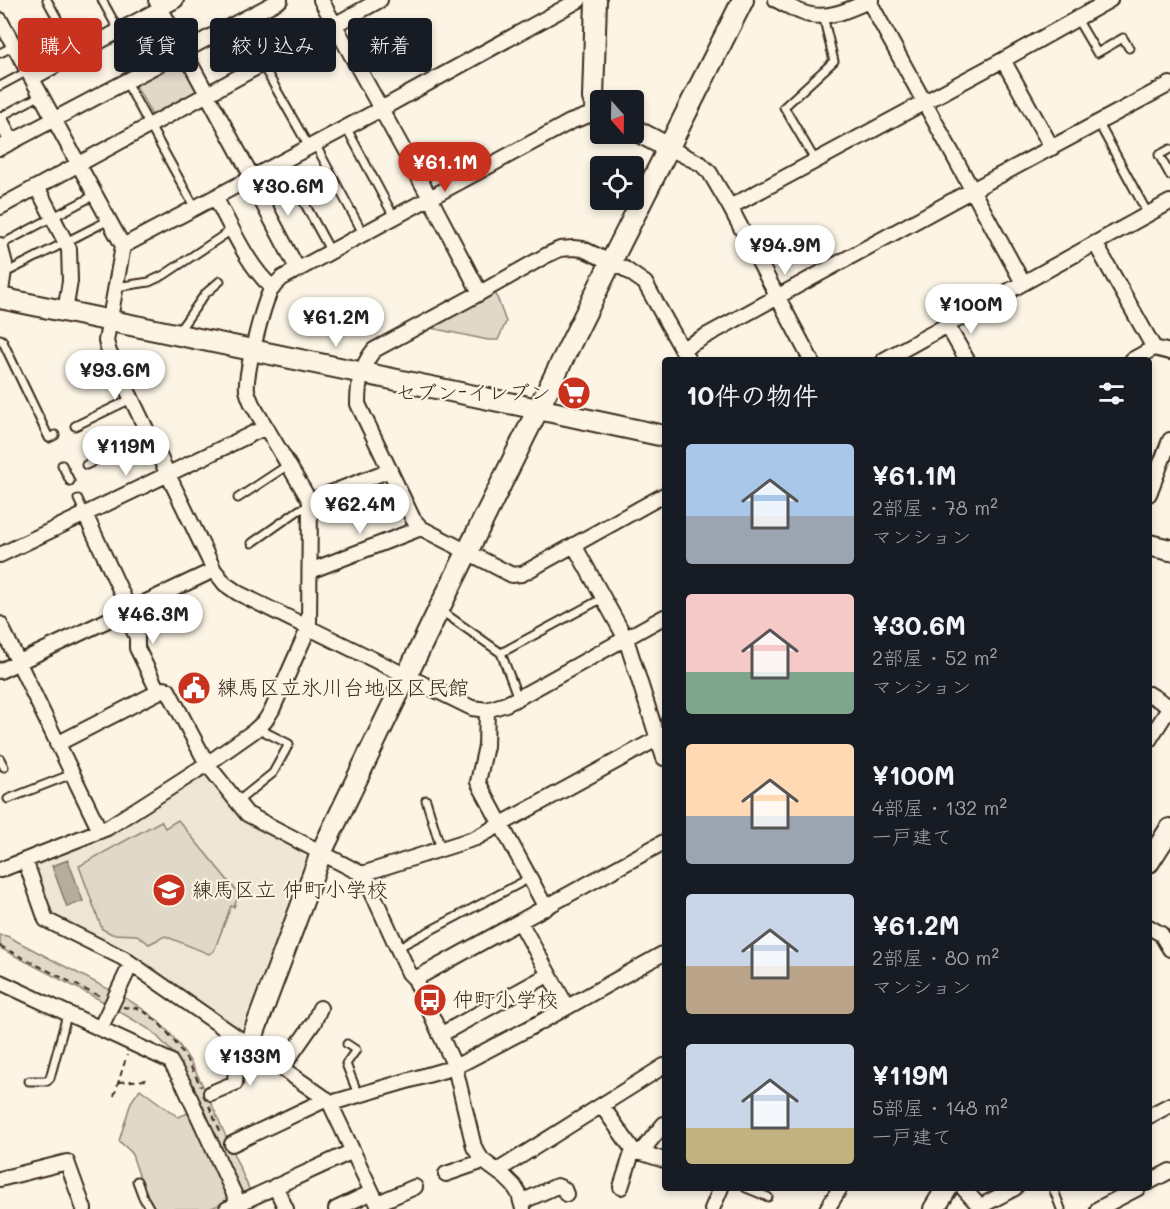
<!DOCTYPE html>
<html lang="ja">
<meta charset="utf-8">
<style>
:root{--surface:#171b24;--page:#20242c;--text:#f1f3f6;--muted:#9ea1a6;--accent:#c8321e}
body{margin:0;font-family:Mali,"Klee One",sans-serif;background:var(--page);color:var(--text);height:100vh;display:flex;flex-direction:column;font-size:22px;white-space:nowrap}
*{box-sizing:border-box;margin:0}
p{font-size:20px;color:var(--muted)}
.icon{flex:none;width:33px;height:33px;fill:none;stroke:currentColor;stroke-width:2;stroke-linecap:round;stroke-linejoin:round}
.map{position:relative;flex:1;overflow:hidden}
.details{position:absolute;left:662px;top:357px;width:490px;height:834px;display:flex;flex-direction:column;background:var(--surface);border-radius:6px;box-shadow:0 3px 9px #0003}
.details>*{flex:none}
.banner{position:absolute;left:18px;top:18px;width:554px;height:54px;display:flex;gap:12px}
.needle{width:39px;rotate:160deg}
.tools{position:absolute;left:590px;top:90px;display:grid;gap:12px}
.tools a{display:grid;place-items:center;width:54px;height:54px;border-radius:6px;background:var(--surface);box-shadow:0 3px 9px #0003;font-size:30px}
.price{position:absolute;translate:-50% -51px;padding:0 14px;border-radius:21px;background:#fff;color:#222;font-size:20px;line-height:39px;filter:drop-shadow(0 2px 3px #0008)}
.price::after{content:'';position:absolute;left:50%;top:36px;width:18px;height:14px;margin-left:-9px;background:inherit;clip-path:polygon(0 0,100% 0,50% 100%)}
.price.on{background:var(--accent);color:#fff}
ul{padding:0;list-style:none}
li{display:flex;align-items:center;gap:18px;height:150px;padding:0 24px}
li span{display:grid;place-items:center;flex:none;width:168px;height:120px;border-radius:6px;color:#555}
li>.icon{margin-inline-start:auto}
span .icon{width:72px;height:72px;fill:#fffc;stroke-width:1}
li b{font-size:26px}
h2{display:flex;justify-content:space-between;align-items:center;height:72px;padding:0 24px;font-size:26px}
.pill{padding:0 21px;border-radius:6px;background:var(--surface);box-shadow:0 3px 9px #0003;font-size:21px;line-height:54px}
.pill.on{background:var(--accent);color:#fff}
.map>svg:first-child{display:block}
</style>
<div class="map">
<svg width="1170" height="1209" viewBox="0 0 1170 1209">
<rect width="100%" height="100%" fill="#fcf5e5"/>
<filter id="ink" filterUnits="userSpaceOnUse"><feTurbulence type="fractalNoise" baseFrequency=".0167" numOctaves="2"/><feDisplacementMap in="SourceGraphic" scale="12" xChannelSelector="R" yChannelSelector="G"/><feConvolveMatrix kernelMatrix="1 2 1 2 8 2 1 2 1" color-interpolation-filters="sRGB"/></filter>
<g filter="url(#ink)">
<path fill="#eee6d6" d="M205 775 210 777 245 822 303 851 305 858 245 1027 239 1029 204 1008 125 947 80 931 52 914 35 866 40 860 116 832Z"/>
<path fill="#e0d8c8" stroke="#8e8173" stroke-width="1.5" d="M182 58 200 92 153 117 135 84Z
M494 289 506 322 498 340H488L426 327Z
M178 820 239 894 234 907 231 906 214 951 209 954 165 936 149 944 137 935 112 934 102 929 79 866 161 821 165 828Z
M0 935 7 936 112 991 106 1003 0 948Z
M122 996C135 1004 149 1012 160 1023 188 1049 202 1084 218 1118 228 1142 239 1166 250 1191L242 1194 238 1193 186 1075 174 1054 152 1031 115 1009Z
M140 1089 178 1117 191 1112 230 1198 229 1201 209 1209H154L151 1201 146 1195 131 1152 119 1141 131 1102Z"/>
<path fill="#b7ad9e" stroke="#85796b" stroke-width="1.5" d="M68 860 83 901 67 907 52 866Z"/>
<g fill="none" stroke-linecap="round" stroke-linejoin="round">
<defs>
<path id="lane" d="M47 0 76 53
M102 0 119 31
M1077 19 1097 53 1123 38 1129 48
M0 53 14 46
M262 64 309 147
M126 82 195 208
M0 86 28 71
M0 117 41 95
M1098 122 1148 214
M346 127 394 217
M315 144 363 233
M1170 149 1159 155 1170 175
M815 160 784 107 834 61 823 16
M282 162 331 252
M0 245 95 195
M5 271 11 270 109 220
M116 287 149 282 164 275 233 229
M178 332 205 294 220 281
M0 339 2 340 49 438 55 435
M75 426 131 399
M137 441 149 435
M62 465 70 481
M86 465 128 445
M238 498 288 465
M78 499 85 514
M252 543 299 510 310 506
M440 610 501 653 518 698
M501 653 603 598
M0 759 4 767
M8 799 72 774
M426 800 441 849
M237 802 273 773 289 744 257 728
M397 948 530 878
M347 1044 356 1050 346 1064 358 1094
M29 1081H47L50 1078 67 1015
M137 1181 143 1197 150 1209
M746 1188 768 1197
M1053 1188 1061 1209"/>
<path id="street" d="M156 0 252 177
M321 0 430 198 480 293
M579 0 381 109 123 246 106 341 109 352 214 570 225 584 238 593 472 708 487 710 506 704 518 698 664 617
M776 0C787 5 799 13 811 15 832 19 852 8 871 0
M869 1 1023 283
M0 20 123 246
M1003 60 1052 148
M32 78 176 0
M0 119 12 142
M0 148 280 0
M669 148 701 164 710 173 730 207 811 360
M250 179 298 270
M37 187 69 249 70 281 65 312
M215 197C231 226 248 267 273 288
M0 207 380 0
M730 207 1003 60 1110 0
M1095 243 1154 348 1170 352
M0 245 5 264 0 298
M947 325 967 360
M682 349 963 195 1170 84
M884 360 1170 202
M1132 360 1154 348
M1149 494 1170 440
M664 495 522 574 512 575 421 528 413 519 358 404C358 384 361 366 374 350L480 293 547 255 560 249 573 248 583 249 625 269 645 283 688 360
M310 501 390 470
M85 514 129 609
M574 545 626 639 664 758
M0 555 266 427
M310 571 421 528
M124 611 137 637V648L158 691
M0 624 100 831
M0 671 214 570
M1149 694 1170 707
M487 710 486 746 478 782 546 908
M1149 740 1170 707
M57 744 164 689 168 690 207 764 247 814 362 874 366 879 409 973 415 979 455 1067 474 1147 482 1160 505 1177 514 1186 519 1194 523 1209
M25 860 46 920 123 958 329 1101 380 1209
M0 870 107 828 207 764 254 731 265 721 272 710 309 627 310 501 252 404C250 399 248 395 247 390 245 374 263 303 272 288 275 285 279 281 282 278L570 122 592 114 597 110
M362 874 476 838 664 735
M520 922 567 1007
M1149 927 1161 934 1170 949
M415 979 664 842
M0 982 170 1061 184 1085 241 1209
M100 1029 131 964
M440 1035 548 975
M282 1068 314 1022 320 1008
M211 1093 235 1083 236 1069 227 1063 242 1041
M331 1103 455 1067 539 1023 664 953
M602 1106 633 1150 664 1160
M1149 1116 1170 1105
M232 1144 327 1099
M640 1153 664 1124
M497 1171 664 1066
M446 1174 478 1163 482 1160
M0 1179 67 1162 84 1209
M1149 1182 1170 1171
M275 1186 286 1209
M621 1187 633 1150
M963 1188 982 1209
M521 1202 557 1186 564 1189 566 1194
M378 1203 415 1187
M981 1206 1015 1188
M227 1209 353 1151
M336 1209 372 1192
M712 1209 721 1188
M827 1209 840 1188
M1098 1209 1138 1188"/>
<path id="secondary" d="M596 0 593 98 597 110 600 112
M633 129 669 148
M0 298 538 409 664 436
M1149 545 1170 550
M1149 862 1170 829
M249 1046 321 853 439 609 611 262 743 0
M934 1209 947 1188"/>
</defs>
<use href="#lane" stroke="#3b2a1e" stroke-width="11"/>
<use href="#street" stroke="#3b2a1e" stroke-width="18"/>
<use href="#secondary" stroke="#3b2a1e" stroke-width="24"/>
<path stroke="#3b2a1e" stroke-width="2" stroke-dasharray="6 4.5" stroke-linecap="butt" d="M0 946 92 993 102 996
M123 1007C128 1008 132 1007 137 1008 164 1019 189 1061 201 1087
M119 1082 147 1080
M114 1096 127 1055
M209 1106 220 1131"/>
<use href="#lane" stroke="#fcf5e5" stroke-width="7"/>
<use href="#street" stroke="#fcf5e5" stroke-width="14"/>
<use href="#secondary" stroke="#fcf5e5" stroke-width="20"/>
</g>
</g>
<defs>
<symbol id="supermarket-disc" viewBox="-11 -11 22 22"><circle r="9.5" fill="#c8321e" stroke="#fcf5e5"/><path d="M-6-5.5h2.5l.6 2H6L4.5 2H-2.5L-4.4-4H-6ZM-1.5 3.2a1.3 1.3 0 1 0 .1 0ZM3 3.2a1.3 1.3 0 1 0 .1 0Z" fill="#fff"/></symbol>
<symbol id="civic-disc" viewBox="-11 -11 22 22"><circle r="9.5" fill="#c8321e" stroke="#fcf5e5"/><path d="M-.6-6.5H3V-4.5H.6V-3L4-1V1h2V6H-6V1h2V-1L-.6-3ZM-1.2 2.5V6h2.4V2.5Z" fill="#fff"/></symbol>
<symbol id="school-disc" viewBox="-11 -11 22 22"><circle r="9.5" fill="#c8321e" stroke="#fcf5e5"/><path d="M0-5L7-2L0 1L-7-2ZM-4 1L0 2.5L4 1V4Q0 6-4 4Z" fill="#fff"/></symbol>
<symbol id="bus-disc" viewBox="-11 -11 22 22"><circle r="9.5" fill="#c8321e" stroke="#fcf5e5"/><path d="M-5-6H5V4H4V6H2V4H-2V6H-4V4H-5ZM-3.5-4V0h7V-4ZM-3.5 1.2v1.5H-2V1.2ZM2 1.2v1.5H3.5V1.2Z" fill="#fff"/></symbol>
</defs>
<g fill-rule="evenodd">
<use href="#supermarket-disc" x="555" y="374" width="38" height="38"/>
<use href="#civic-disc" x="175" y="669" width="38" height="38"/>
<use href="#school-disc" x="150" y="871" width="38" height="38"/>
<use href="#bus-disc" x="411" y="981" width="38" height="38"/>
</g>
<g text-anchor="middle" stroke-width="4.5" stroke-linejoin="round" paint-order="stroke">
<g font-size="21" fill="#3b2a1e" stroke="#fcf5e5" text-anchor="start">
<text x="551" y="400" text-anchor="end">セブン-イレブン</text>
<text x="217" y="695">練馬区立氷川台地区区民館</text>
<text x="192" y="897">練馬区立 仲町小学校</text>
<text x="453" y="1007">仲町小学校</text>
</g>
</g>
</svg>
<div class="tools">
<a><svg class="needle" viewBox="-14 -14 28 28"><path d="M0-13l5 13h-10z" fill="#e53935"/><path d="M0 13l5-13h-10z" fill="#9ea1a6"/></svg></a>
<a><svg class="icon" aria-label="locate" viewBox="0 0 24 24"><circle cx="12" cy="12" r="6"/><path d="M12 2v4M12 18v4M2 12h4M18 12h4"/></svg></a>
</div>
<b class="price on" style="left:445px;top:193px">¥61.1M</b>
<b class="price" style="left:288px;top:217px">¥30.6M</b>
<b class="price" style="left:785px;top:276px">¥94.9M</b>
<b class="price" style="left:971px;top:335px">¥100M</b>
<b class="price" style="left:336px;top:348px">¥61.2M</b>
<b class="price" style="left:115px;top:401px">¥93.6M</b>
<b class="price" style="left:126px;top:477px">¥119M</b>
<b class="price" style="left:360px;top:535px">¥62.4M</b>
<b class="price" style="left:153px;top:645px">¥46.3M</b>
<b class="price" style="left:250px;top:1087px">¥133M</b>
<div class="banner">
<a class="pill on">購入</a>
<a class="pill">賃貸</a>
<a class="pill">絞り込み</a>
<a class="pill">新着</a>
</div>
<section class="details">
<h2>10件の物件<svg class="icon" aria-label="filters" viewBox="0 0 24 24"><path d="M4 7h16M4 17h16"/><circle cx="9" cy="7" r="2"/><circle cx="15" cy="17" r="2"/></svg></h2>
<ul>
<li><span style="background:linear-gradient(#a9c7e8 60%,#9aa5b1 0)"><svg class="icon" aria-label="home" viewBox="0 0 24 24"><path d="M3 11l9-7 9 7M6 9v11h12V9"/></svg></span><div><b>¥61.1M</b><p>2部屋 · 78 m²</p><p>マンション</p></div></li>
<li><span style="background:linear-gradient(#f6c9c9 65%,#7fa58c 0)"><svg class="icon" aria-label="home" viewBox="0 0 24 24"><path d="M3 11l9-7 9 7M6 9v11h12V9"/></svg></span><div><b>¥30.6M</b><p>2部屋 · 52 m²</p><p>マンション</p></div></li>
<li><span style="background:linear-gradient(#ffd9b3 60%,#9aa5b1 0)"><svg class="icon" aria-label="home" viewBox="0 0 24 24"><path d="M3 11l9-7 9 7M6 9v11h12V9"/></svg></span><div><b>¥100M</b><p>4部屋 · 132 m²</p><p>一戸建て</p></div></li>
<li><span style="background:linear-gradient(#c9d6e8 60%,#b9a48a 0)"><svg class="icon" aria-label="home" viewBox="0 0 24 24"><path d="M3 11l9-7 9 7M6 9v11h12V9"/></svg></span><div><b>¥61.2M</b><p>2部屋 · 80 m²</p><p>マンション</p></div></li>
<li><span style="background:linear-gradient(#c9d6e8 70%,#c2b280 0)"><svg class="icon" aria-label="home" viewBox="0 0 24 24"><path d="M3 11l9-7 9 7M6 9v11h12V9"/></svg></span><div><b>¥119M</b><p>5部屋 · 148 m²</p><p>一戸建て</p></div></li>
</ul>
</section>
</div>
